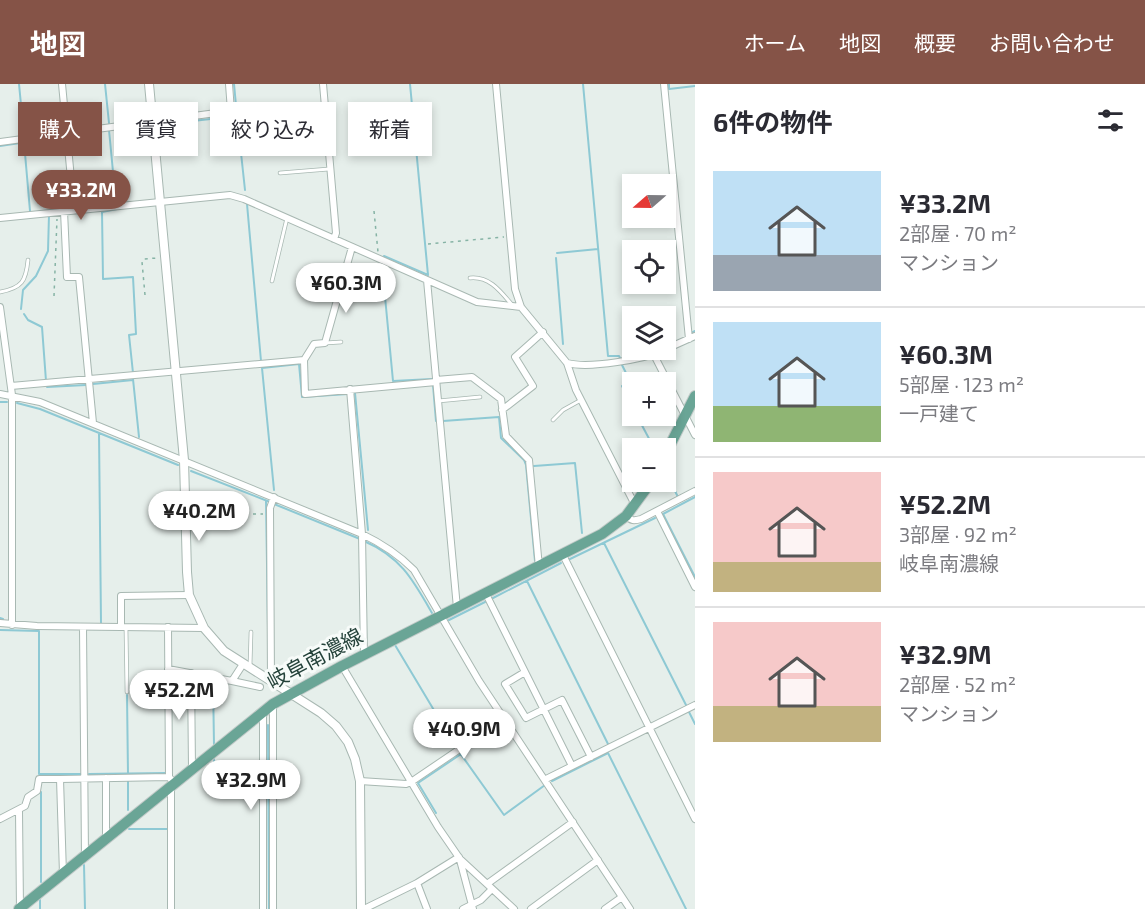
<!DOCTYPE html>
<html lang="ja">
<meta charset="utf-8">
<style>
:root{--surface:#fff;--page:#f2f2f3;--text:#2b2b33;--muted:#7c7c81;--line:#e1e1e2;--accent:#855347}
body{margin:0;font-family:"Exo 2","Noto Sans JP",sans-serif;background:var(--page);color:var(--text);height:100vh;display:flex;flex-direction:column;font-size:22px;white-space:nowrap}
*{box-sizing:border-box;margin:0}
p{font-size:20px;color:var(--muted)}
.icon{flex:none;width:33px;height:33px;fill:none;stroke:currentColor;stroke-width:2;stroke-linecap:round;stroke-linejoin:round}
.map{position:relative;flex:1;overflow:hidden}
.drawer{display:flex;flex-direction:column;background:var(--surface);width:450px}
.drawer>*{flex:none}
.banner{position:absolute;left:18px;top:18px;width:570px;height:54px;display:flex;gap:12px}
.needle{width:39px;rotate:250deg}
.fabs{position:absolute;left:622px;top:90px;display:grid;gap:12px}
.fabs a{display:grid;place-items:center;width:54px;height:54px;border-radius:0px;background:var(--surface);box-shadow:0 3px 9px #0003;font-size:30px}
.price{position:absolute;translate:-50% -51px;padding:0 14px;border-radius:21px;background:#fff;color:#222;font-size:20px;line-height:39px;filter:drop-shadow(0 2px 3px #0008)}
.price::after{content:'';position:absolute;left:50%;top:36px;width:18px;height:14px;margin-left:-9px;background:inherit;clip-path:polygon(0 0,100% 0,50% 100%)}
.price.on{background:var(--accent);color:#fff}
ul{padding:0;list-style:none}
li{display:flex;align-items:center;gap:18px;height:150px;padding:0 18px}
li+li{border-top:2px solid var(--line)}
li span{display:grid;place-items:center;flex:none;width:168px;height:120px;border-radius:0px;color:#555}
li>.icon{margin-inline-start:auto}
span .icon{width:72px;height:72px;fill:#fffc;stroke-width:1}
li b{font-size:26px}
h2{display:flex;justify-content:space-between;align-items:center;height:72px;padding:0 18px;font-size:26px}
.chip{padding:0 21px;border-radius:0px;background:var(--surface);box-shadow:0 3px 9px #0003;font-size:21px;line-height:54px}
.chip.on{background:var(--accent);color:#fff}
header{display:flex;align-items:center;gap:36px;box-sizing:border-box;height:84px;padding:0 30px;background:var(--accent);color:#fff}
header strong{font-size:28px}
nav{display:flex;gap:33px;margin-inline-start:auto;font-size:21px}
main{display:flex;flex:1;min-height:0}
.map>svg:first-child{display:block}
</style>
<header>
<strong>地図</strong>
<nav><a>ホーム</a><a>地図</a><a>概要</a><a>お問い合わせ</a></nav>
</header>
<main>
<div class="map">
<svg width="695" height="825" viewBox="0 0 695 825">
<rect width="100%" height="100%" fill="#e6efeb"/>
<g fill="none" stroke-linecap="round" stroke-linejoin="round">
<path stroke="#8ec9d4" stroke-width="2" d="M19 0 24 52
M105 0 109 39
M583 0 608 272H619L620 274
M669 0V5L695 2
M237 32 245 106
M122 45 237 32 234 0
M109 46 116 119
M24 58 30 127
M0 62 80 50
M247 120 261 277
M117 125 102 128 103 195 133 193 136 250 129 251 133 289
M557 169 598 165
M384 172 428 191 410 0
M556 174 563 260
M382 181 393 297 432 295
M21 225 23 206 36 192 48 167 49 131
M24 230 28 236 42 243 46 297
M693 248 695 247
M622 281 630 297 622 302 633 323
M133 295 139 353
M93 300 133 296
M433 301 436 337
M47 303 86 301
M355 309 368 446
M0 318H7
M17 319 40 325 178 381
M637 332 654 364
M443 337 499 333 501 354 524 376 526 381 535 477
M99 349 101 539
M534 382 575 379 582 449
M191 387 270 418
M666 389 678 413
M274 406 262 284 299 280 302 313 348 310
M695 413 663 430 695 493
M266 417 268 543
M274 420 360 455
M364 457C401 473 413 496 432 529
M604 459 686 621
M570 475 655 434
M527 497 608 660
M493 514 561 479
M0 534 3 535
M449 536 485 518
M0 546 39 547V690H81
M395 561 456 663
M213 597 214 661
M127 611 128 690
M689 628 695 640
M268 641 269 825
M460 669 504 731 545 701
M214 673V688
M208 689 260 687
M89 690 166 689
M128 696V726
M552 697 608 669 686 825
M41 708V798
M436 729 418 699 461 670
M129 745H167
M84 781 85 825
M40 825V816"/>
<defs>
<path id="service" d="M280 89 329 85
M470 194C490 192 501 208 513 222
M272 197 287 134
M0 208C22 204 26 197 28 176
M325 259 341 258
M438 317 480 313
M553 336 563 326 581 316
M126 544 127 608
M250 582 251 548"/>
<path id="minor" d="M62 0 74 126
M323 0 336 149 334 155
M496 0 515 205 521 223 567 279 576 306 635 421
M664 0 689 255
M0 58 231 27 229 0
M64 127 67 193H79L93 339
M0 134 230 111 244 115 477 218 521 223
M427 196 457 524
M0 223 12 311V541
M666 265 695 252
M654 271 695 351
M304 276 314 260 325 259 352 163
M567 279C590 285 644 275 666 266
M436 296 472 293 501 315 506 352 529 376 539 483
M11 302 304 276 305 310 436 298
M350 305 362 450 364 571
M0 310 40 318 362 450C383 460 398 470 414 486L479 597 630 825
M502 326 533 302 515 273 543 248
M657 427 695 503
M626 432C631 437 634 437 641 435L695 407
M563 471 695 735
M486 510 572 682
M0 539 37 542 204 544
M83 543 85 772
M121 543V512L189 511
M168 543 169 693
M342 582 438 743 460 775 514 825
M168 585 232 597 243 580
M525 588 505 600 526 634 562 616 591 673
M191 589 192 684
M232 597 260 603
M271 597 270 424 274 413
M273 621V825
M263 629V825
M106 694V754
M546 695 695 621
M360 697 406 700 411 698 504 635
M19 727 20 825
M0 735 25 722 28 713 37 707 39 695H60
M460 776 473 825
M63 790 60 695 169 693 174 699
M487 800 573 738
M171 825V702
M364 825 417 799
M427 825 417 799 459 773
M463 825 481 816 492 805
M531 825 598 776
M605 825 622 813"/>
<path id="tertiary" d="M149 0 184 376 187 488 189 511 204 544 224 567 321 629 336 642 348 658 355 675 360 697 361 825"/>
<path id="primary" d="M666 369 695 312
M19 825 273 620 342 582 602 450 626 432 651 398"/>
</defs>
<use href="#service" stroke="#a8b8b2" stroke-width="4.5"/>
<use href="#minor" stroke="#a8b8b2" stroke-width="8"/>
<use href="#tertiary" stroke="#a8b8b2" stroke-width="10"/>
<use href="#primary" stroke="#c2cac8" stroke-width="12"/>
<path stroke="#86b3a5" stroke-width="1.5" stroke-dasharray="3 4.5" stroke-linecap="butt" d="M374 127 378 168
M428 160 504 153
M145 211 142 178 144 175 157 174
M54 212 57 135
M193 430H263"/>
<use href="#service" stroke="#fff" stroke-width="3"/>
<use href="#minor" stroke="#fff" stroke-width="6"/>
<use href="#tertiary" stroke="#fff" stroke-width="8"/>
<use href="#primary" stroke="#6aa596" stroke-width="10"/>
</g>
<g text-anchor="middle" stroke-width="6" stroke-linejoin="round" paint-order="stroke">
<g font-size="21" fill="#24423a" stroke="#f7fbf9">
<text transform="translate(315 575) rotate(-28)" y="7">岐阜南濃線</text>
</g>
</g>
</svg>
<div class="fabs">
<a><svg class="needle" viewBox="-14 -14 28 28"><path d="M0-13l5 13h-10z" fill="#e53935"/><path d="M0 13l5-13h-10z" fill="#7c7c81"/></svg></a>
<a><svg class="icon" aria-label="locate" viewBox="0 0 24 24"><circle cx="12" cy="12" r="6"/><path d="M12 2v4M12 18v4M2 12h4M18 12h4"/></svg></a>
<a><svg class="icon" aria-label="layers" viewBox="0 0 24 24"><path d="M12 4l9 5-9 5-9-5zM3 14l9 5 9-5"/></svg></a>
<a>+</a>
<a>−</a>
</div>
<b class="price on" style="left:81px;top:137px">¥33.2M</b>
<b class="price" style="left:346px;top:230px">¥60.3M</b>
<b class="price" style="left:199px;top:458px">¥40.2M</b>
<b class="price" style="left:179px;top:637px">¥52.2M</b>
<b class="price" style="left:464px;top:676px">¥40.9M</b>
<b class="price" style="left:251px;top:727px">¥32.9M</b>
<div class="banner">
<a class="chip on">購入</a>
<a class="chip">賃貸</a>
<a class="chip">絞り込み</a>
<a class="chip">新着</a>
</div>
</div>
<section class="drawer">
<h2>6件の物件<svg class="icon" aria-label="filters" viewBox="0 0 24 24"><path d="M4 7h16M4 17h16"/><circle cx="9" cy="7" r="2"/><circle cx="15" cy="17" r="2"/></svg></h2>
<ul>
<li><span style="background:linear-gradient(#bfe0f5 70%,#9aa5b1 0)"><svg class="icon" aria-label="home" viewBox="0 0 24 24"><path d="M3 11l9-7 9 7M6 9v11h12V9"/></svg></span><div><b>¥33.2M</b><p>2部屋 · 70 m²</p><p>マンション</p></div></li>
<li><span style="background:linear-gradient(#bfe0f5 70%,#8fb573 0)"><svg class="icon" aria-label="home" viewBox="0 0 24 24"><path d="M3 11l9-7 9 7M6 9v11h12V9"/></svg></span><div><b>¥60.3M</b><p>5部屋 · 123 m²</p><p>一戸建て</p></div></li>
<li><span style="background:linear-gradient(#f6c9c9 75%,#c2b280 0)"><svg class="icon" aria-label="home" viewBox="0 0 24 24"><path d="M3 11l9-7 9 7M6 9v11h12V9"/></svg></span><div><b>¥52.2M</b><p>3部屋 · 92 m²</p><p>岐阜南濃線</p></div></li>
<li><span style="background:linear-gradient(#f6c9c9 70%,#c2b280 0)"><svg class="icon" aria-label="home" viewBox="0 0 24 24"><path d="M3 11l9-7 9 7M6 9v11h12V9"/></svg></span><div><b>¥32.9M</b><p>2部屋 · 52 m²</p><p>マンション</p></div></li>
</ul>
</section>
</main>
